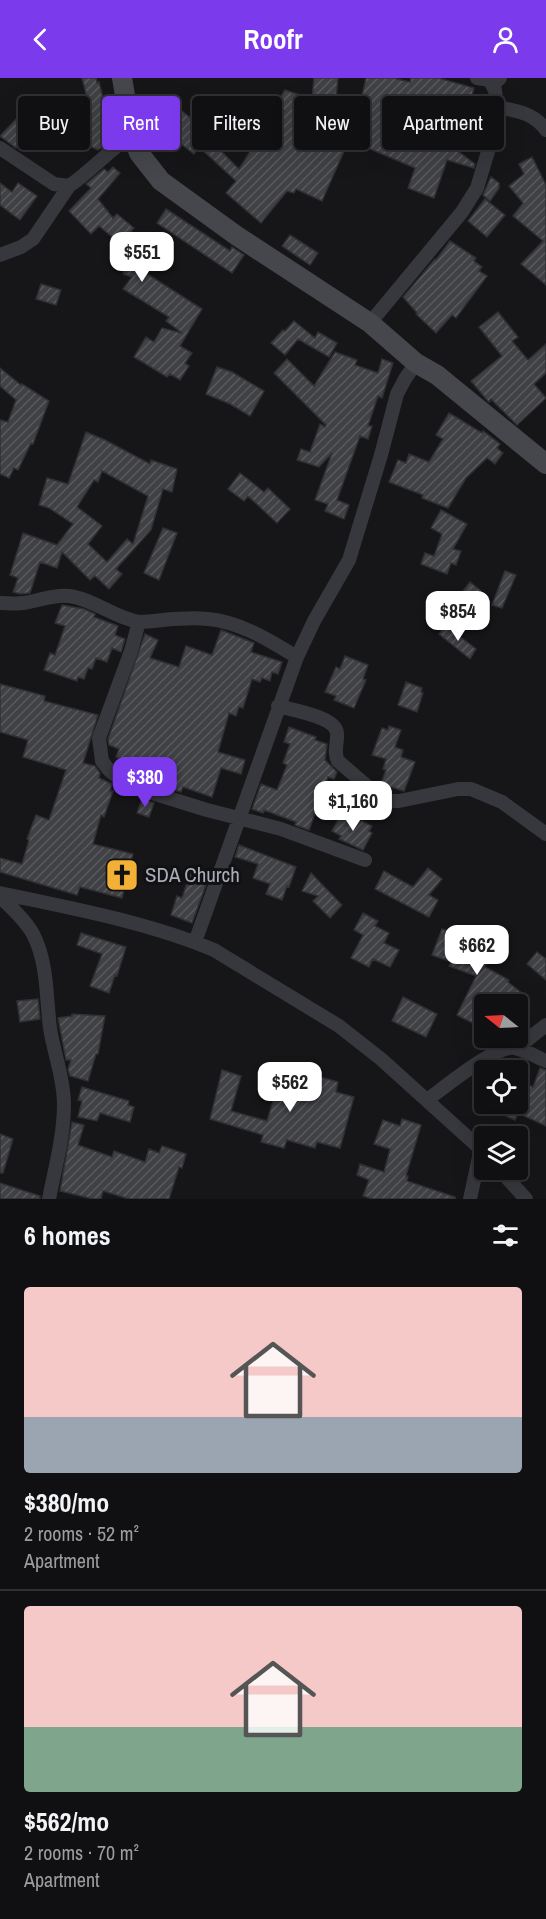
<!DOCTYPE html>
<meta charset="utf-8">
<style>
:root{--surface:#101012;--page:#1e1e20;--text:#f1f3f6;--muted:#9c9d9f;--line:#303032;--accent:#7c3aed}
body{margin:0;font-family:"Archivo Narrow",sans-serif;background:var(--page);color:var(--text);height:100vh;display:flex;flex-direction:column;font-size:22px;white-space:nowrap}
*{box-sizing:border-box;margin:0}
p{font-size:20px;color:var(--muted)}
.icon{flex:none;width:33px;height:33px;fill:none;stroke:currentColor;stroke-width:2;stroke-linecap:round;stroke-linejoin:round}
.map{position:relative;height:1121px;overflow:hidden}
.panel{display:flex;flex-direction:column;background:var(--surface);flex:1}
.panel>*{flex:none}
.hud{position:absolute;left:18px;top:18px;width:510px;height:54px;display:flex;gap:12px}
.needle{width:39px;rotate:288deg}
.controls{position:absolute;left:474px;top:916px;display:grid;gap:12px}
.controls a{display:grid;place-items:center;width:54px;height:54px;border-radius:6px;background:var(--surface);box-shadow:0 6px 24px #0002,0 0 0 2px var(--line);font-size:30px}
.price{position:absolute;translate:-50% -51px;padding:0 14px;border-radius:12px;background:#fff;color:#222;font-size:20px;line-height:39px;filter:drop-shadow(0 2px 3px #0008)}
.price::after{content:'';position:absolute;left:50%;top:36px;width:18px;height:14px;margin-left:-9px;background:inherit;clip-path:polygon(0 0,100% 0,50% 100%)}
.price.current{background:var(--accent);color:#fff}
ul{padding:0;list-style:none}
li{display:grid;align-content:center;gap:12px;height:318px;padding:0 24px}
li+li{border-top:2px solid var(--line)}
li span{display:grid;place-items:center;height:186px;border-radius:6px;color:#555}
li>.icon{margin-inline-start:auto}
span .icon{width:108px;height:108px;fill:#fffc;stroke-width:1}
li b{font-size:26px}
h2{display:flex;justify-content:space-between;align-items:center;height:72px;padding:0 24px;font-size:26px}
.tag{padding:0 21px;border-radius:6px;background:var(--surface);box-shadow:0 6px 24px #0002,0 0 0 2px var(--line);font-size:21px;line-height:54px}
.tag.current{background:var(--accent);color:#fff}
header{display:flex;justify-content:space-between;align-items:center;height:78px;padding:0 24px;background:var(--accent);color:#fff;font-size:27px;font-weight:700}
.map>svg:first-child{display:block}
</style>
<header><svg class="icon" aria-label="back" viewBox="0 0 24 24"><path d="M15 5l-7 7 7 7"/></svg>Roofr<svg class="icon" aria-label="person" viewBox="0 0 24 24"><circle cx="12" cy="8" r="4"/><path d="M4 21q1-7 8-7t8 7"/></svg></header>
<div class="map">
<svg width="546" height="1121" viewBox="0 0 546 1121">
<defs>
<pattern id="building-hatch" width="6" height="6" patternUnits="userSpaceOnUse" patternTransform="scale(1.5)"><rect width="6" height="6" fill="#404145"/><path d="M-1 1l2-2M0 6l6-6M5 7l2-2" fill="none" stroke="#595a5e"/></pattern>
</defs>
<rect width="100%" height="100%" fill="#161618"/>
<path fill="url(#building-hatch)" stroke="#303034" stroke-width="1.5" fill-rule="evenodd" d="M82 0H96L97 5 99 4 111 51 102 69 98 72 83 65 71 40 90 31Z
M314 0H338L335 31 357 40 366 0H393L410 4 411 0H438L474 10 471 22 474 23 468 48 481 52 476 69 438 58 475 86 474 90 447 82 434 120 408 110 415 90 349 62 322 123 296 111 294 115 287 113 261 145 226 115 236 103 199 69 194 76 162 51 178 30 210 55 208 57 223 71 221 73 239 91 258 61 262 63 265 56 271 59 284 33 274 30 285 12 312 21Z
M18 39 27 47 23 50 29 56 16 70 0 58Z
M532 79 546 107V207L521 186 543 163 513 138 523 125 509 108 524 96 519 86Z
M113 89 120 95 98 121 113 140 117 136 134 150 125 161 144 166 136 192 138 190 202 231 180 268 192 275 185 285 189 288 180 302 170 296 167 299 134 279 146 259 154 264 162 250 182 255 166 243 169 239 123 211 132 199 123 196 129 173 99 148 91 156 69 133 91 110 86 106 104 91 108 94Z
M491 99 499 105V110L490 123 483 117Z
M0 105 12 114 18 105 37 118 20 142 0 127Z
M485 121 505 137 487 159 468 143Z
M166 131 230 173 232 169 244 177 232 195 157 145Z
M290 157 318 175 310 187 282 168Z
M450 163 476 180 474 183 482 189 479 193 487 198 456 240 452 237 436 255 416 236 417 235 403 219 435 181 436 182Z
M41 206 61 212 56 227 36 221Z
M498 234 518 259 512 263 528 282 546 266V295L534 306 546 320 517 347 491 321 489 324 487 322 471 303 502 278 479 249Z
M294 243 315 260 318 254 337 265 329 279 298 261 285 277 271 265 283 252 285 253Z
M335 274 357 282 355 287 378 295 382 281 393 285 382 320 378 318 368 348H372L368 361 360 358 337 422 349 427 344 441 325 433 328 426 315 422 332 375 319 389 297 382 301 371 310 374 320 346 325 349 326 347 274 295 287 281 314 308Z
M217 289 232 294 264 313 250 338 230 326 206 316Z
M0 290 21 307 22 306 49 323 33 366 31 365 18 392 14 390 9 400 0 396V342L8 344 16 322 0 308Z
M449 335 482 355 483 353 500 366 497 370 503 375 495 386 487 380 466 400 448 430 422 420 423 417 389 404 398 382 406 385 409 376 429 384 443 361 436 357Z
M86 354 105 362 150 386 151 382 177 391 172 414 163 411 151 452 116 491 122 496 109 511 95 498 90 502 62 474 57 490 40 484 30 515 20 516 13 514 18 500 10 497 23 455 57 467 73 446 49 430 39 427 47 400 68 406ZM102 393 148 418 133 466 127 461 107 484 88 466 102 448 77 429 94 402 98 404Z
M240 395 264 414 268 410 290 431 277 445 248 418 244 423 228 411Z
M441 432 467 446 453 471 461 473 456 487 451 485 447 496 421 486 425 475 434 478 442 456 431 450Z
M163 450 177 455 159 502 144 495Z
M505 493 516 497 502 530 492 527Z
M470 504 481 513 460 545 443 539Z
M62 527 84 531 95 536 94 539 118 548 115 557 125 561 121 574 112 570 107 584 96 580 92 591 88 590 84 601 78 599 77 603 44 592 50 575 55 577 65 548 55 545Z
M445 547 476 571 470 581 439 556Z
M221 552 254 565 251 574 282 584 278 596 272 594 270 603 262 600 260 604 252 601 243 630 239 629 236 638 229 635 218 674 245 682 241 696 221 690 212 719 183 709 181 714 147 704 150 691 116 679 119 671 109 667 108 661 145 556 158 562 150 580 179 589 186 568 212 577Z
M345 578 368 587 363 601 366 602 354 630 334 622 336 618 325 614 336 589 340 591Z
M406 604 422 610 421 614 423 615 417 634 398 627Z
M0 606 45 618 44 623 98 637 83 685 95 688 100 695 99 700 112 706 110 713H113L104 739 101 737 93 766 133 776 122 820 80 809 77 817 0 794V780L22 786 29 762 27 761 36 737 49 742 66 692 23 679 28 662 0 654Z
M389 648 401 652 395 669 403 672 401 679 415 684 404 713 381 706 386 692 383 691 386 681 372 677 382 650 388 652Z
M289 649 316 659 315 662 327 666 325 682 337 694 334 701 328 699 309 752 295 747 296 744 264 732 263 735 252 731 261 706 277 712 287 687 283 685 290 666 284 664Z
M142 721 154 725 149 739 137 735Z
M340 738 351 744 354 739 372 748 369 753 372 755 363 772 339 761 341 758 332 753Z
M239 767 296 789 289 809 287 808 282 822 266 816 270 806 253 800 258 786 235 779Z
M192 790 210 796 192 845 171 837 177 818 182 820Z
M428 790 442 801 429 817 438 822 429 839 375 811 384 793 413 809Z
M311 795 342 827 330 840 313 823 318 818 302 813Z
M363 835 378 843 375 848 389 855 384 865 399 872 390 889 373 881 369 889 351 880 363 857 354 852Z
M442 851 482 864 481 866 493 871 485 889 509 902 508 904 528 920 523 927H484V951L457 937 476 898 449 888 451 884 432 877Z
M81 855 126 869 117 898 115 897 109 915 90 908 102 876 77 867Z
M537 874 546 881V902L527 886Z
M403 919 437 936 426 959 392 943Z
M38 921 40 941 20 944 17 923Z
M72 936 105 938 98 976H96L88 1003 70 998 68 991 71 982H66L58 940 72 938Z
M540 990 546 992V1048L518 1035 515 1042 479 1026H518V1002L533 1009Z
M222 992 241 998 231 1033 267 1043 279 1003 316 1013 320 999 338 1004 336 1014 354 1019 340 1070 317 1064 315 1070 287 1062 284 1070 261 1064 263 1057 210 1041Z
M82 1009 129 1023 128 1027 134 1029 130 1044 100 1035 97 1043 78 1039 82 1023 78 1022Z
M402 1041 421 1047 406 1098H408L407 1103 455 1119V1121H372L363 1118 369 1102 357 1097 360 1086 384 1094 390 1071 374 1066 383 1042 400 1048Z
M72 1044 84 1047 78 1067 112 1079 114 1073 145 1084 149 1071 159 1075 162 1068 186 1076 182 1090 179 1089 169 1121H129L103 1113 101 1121H93L60 1113Z
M0 1056 13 1061 3 1095H0Z
M0 1105 40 1118V1121H0Z"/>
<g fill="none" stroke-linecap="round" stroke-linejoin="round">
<path stroke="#37383d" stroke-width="14" d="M477 0 497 3 500 0
M497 29C517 33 534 35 546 52
M0 70 54 106 69 108C91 93 109 72 132 57
M0 177 21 169 33 161 69 108
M370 245 462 134 477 110 489 70 497 29 495 12 490 3
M0 525C8 525 16 526 23 525 39 523 53 516 69 518 94 521 114 540 139 544 161 543 185 538 208 541 241 544 270 563 297 579
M139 544 131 573 99 660 102 683 109 692 125 705 149 714 207 732 281 751 365 782
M278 628C292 632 336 639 337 655 338 665 333 674 338 683L375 715 390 723H399L458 711H471L502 724 546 756
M0 815C70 830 148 844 214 872L339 948 381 981 484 1074
M0 819C12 830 25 842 33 856 48 885 46 919 50 950 54 976 64 1000 64 1026 64 1058 55 1090 49 1121
M195 864 297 579 314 543 349 482 381 377 397 316 405 301 416 285
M517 970 546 947
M427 1022C445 1009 495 967 515 970 526 972 536 979 546 983
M500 1092 526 1121
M470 1121 481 1070"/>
<path stroke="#45474d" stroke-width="20" d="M122 0 132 57 139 75 161 103 237 158 370 245 416 285 437 297 546 386"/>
</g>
<defs>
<symbol id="church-square" viewBox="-11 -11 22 22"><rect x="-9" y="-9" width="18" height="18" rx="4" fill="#f2b134" stroke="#111113"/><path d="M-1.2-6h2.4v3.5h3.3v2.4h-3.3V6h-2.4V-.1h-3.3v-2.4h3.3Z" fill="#111"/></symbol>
</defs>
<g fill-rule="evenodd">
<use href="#church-square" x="103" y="778" width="38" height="38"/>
</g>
<g text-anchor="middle" stroke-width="6" stroke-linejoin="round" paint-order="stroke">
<g font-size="21" fill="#a8adb8" stroke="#111113" text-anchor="start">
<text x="145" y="804">SDA Church</text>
</g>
</g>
</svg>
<div class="controls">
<a><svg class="needle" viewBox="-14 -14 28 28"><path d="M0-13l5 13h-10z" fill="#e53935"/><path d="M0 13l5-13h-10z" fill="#9c9d9f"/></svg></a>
<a><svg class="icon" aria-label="locate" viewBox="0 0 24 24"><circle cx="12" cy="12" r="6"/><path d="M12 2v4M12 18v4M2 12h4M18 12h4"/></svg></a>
<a><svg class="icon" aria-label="layers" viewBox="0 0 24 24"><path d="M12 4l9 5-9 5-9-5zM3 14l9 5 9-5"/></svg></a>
</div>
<b class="price" style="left:142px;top:205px">$551</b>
<b class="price" style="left:458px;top:564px">$854</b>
<b class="price current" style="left:145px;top:730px">$380</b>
<b class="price" style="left:353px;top:754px">$1,160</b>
<b class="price" style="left:477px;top:898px">$662</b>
<b class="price" style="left:290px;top:1035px">$562</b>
<div class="hud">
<a class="tag">Buy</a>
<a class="tag current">Rent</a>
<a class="tag">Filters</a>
<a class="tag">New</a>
<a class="tag">Apartment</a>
</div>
</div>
<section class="panel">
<h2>6 homes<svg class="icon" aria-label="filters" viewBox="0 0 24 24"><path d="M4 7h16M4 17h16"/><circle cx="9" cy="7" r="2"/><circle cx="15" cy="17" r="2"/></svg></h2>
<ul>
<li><span style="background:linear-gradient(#f6c9c9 70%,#9aa5b1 0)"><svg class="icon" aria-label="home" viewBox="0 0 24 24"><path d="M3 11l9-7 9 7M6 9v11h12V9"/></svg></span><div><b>$380/mo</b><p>2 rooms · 52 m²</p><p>Apartment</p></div></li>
<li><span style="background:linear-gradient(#f6c9c9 65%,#7fa58c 0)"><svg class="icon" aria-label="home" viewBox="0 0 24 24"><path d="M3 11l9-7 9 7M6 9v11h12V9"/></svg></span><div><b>$562/mo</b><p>2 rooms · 70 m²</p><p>Apartment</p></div></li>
</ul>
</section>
